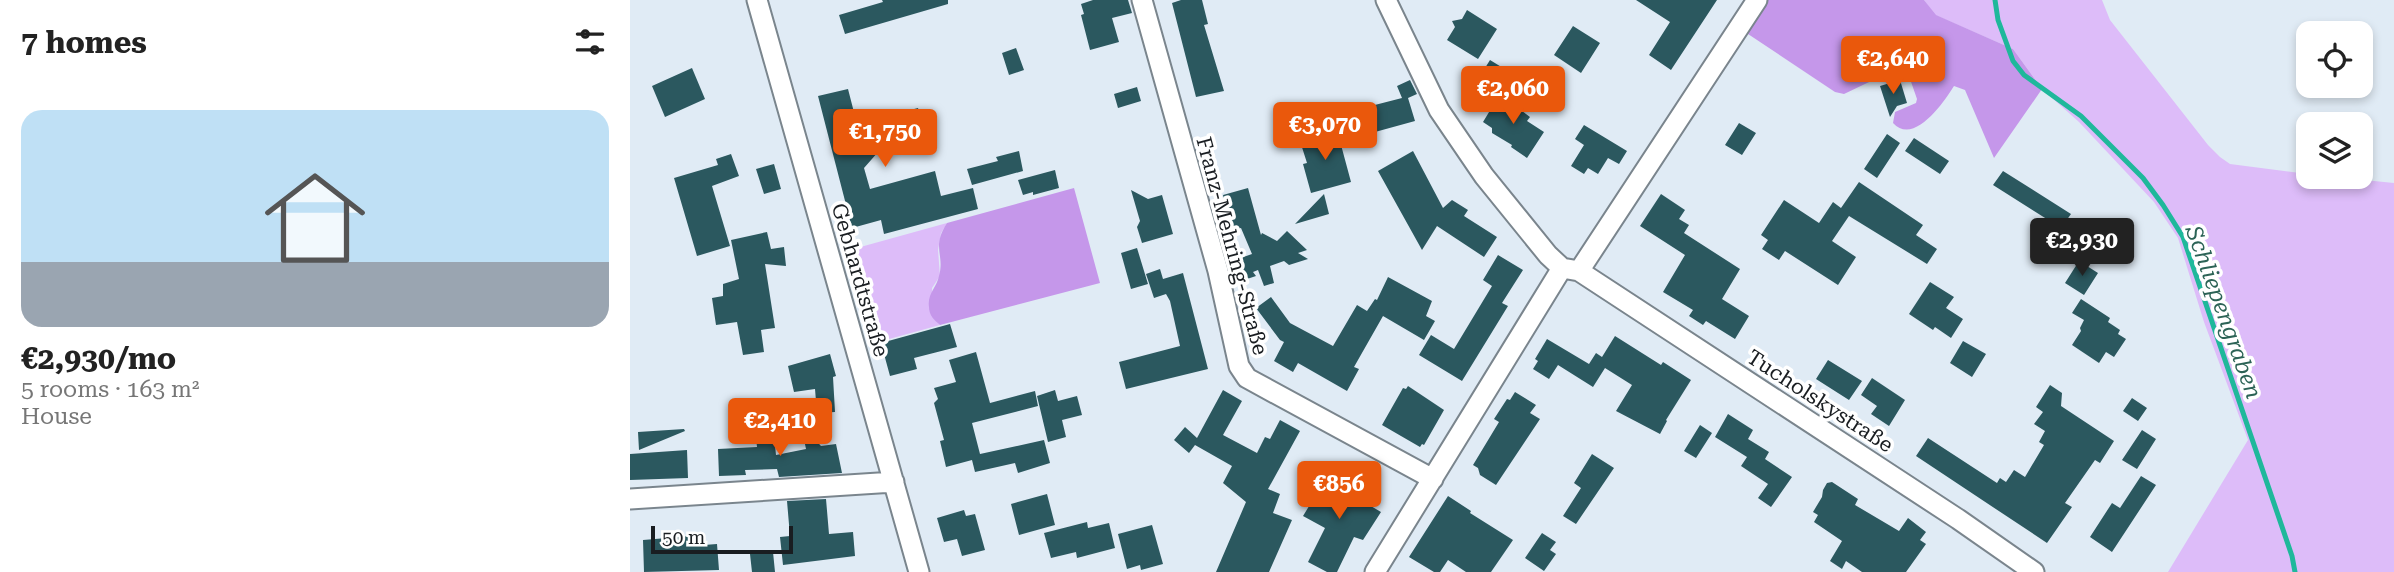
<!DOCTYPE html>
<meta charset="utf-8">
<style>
:root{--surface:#fff;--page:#f2f2f2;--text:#222;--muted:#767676;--accent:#ea580c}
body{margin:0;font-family:"Roboto Serif",serif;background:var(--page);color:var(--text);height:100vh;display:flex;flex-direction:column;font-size:26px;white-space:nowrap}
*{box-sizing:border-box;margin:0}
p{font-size:23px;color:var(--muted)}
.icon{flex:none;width:38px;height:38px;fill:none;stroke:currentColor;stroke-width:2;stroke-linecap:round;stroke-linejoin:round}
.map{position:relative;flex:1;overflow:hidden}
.panel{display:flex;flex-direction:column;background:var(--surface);width:630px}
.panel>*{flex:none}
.buttons{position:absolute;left:1666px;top:21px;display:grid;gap:14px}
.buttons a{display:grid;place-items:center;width:77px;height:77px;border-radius:14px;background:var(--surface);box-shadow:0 4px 10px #0003;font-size:35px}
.scale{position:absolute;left:21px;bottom:18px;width:142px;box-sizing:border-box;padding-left:7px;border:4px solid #191d21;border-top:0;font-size:19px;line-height:24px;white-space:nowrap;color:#191d21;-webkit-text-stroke:5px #fff;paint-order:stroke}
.price{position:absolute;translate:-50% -60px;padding:0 16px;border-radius:7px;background:var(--accent);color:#fff;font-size:23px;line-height:46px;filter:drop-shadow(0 2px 4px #0008)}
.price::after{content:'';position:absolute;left:50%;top:42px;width:21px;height:16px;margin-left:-10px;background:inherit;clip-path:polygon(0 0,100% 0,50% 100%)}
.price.selected{background:#222;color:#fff}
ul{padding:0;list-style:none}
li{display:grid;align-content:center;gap:14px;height:371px;padding:0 21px}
li span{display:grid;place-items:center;height:217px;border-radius:21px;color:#555}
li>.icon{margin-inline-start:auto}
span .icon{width:126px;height:126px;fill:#fffc;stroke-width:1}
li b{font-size:30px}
h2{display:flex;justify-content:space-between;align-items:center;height:84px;padding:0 21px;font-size:30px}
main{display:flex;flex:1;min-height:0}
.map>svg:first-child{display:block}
</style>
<main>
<section class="panel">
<h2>7 homes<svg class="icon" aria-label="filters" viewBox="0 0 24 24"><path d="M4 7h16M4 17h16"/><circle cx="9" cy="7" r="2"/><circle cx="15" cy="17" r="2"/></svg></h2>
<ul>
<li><span style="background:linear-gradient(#bfe0f5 70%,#9aa5b1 0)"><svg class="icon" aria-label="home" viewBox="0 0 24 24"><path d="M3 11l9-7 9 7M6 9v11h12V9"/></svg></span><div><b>€2,930/mo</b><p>5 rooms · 163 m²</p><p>House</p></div></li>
</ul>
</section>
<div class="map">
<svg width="1764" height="572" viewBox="0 0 1764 572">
<rect width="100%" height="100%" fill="#e0ebf5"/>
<path fill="#ddbcf9" d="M1294 0H1472L1480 20 1578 145 1590 157 1600 164 1678 174V177H1704L1764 183V572H1538L1618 440 1574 322 1548 238 1524 202 1449 122 1412 89 1383 49 1305 15Z
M317 223 311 233 308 250 310 276 302 288 304 319 310 325 241 344 216 251Z"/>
<path fill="#c597ea" d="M1136 0H1294L1306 15 1383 49 1412 89 1364 158 1335 90 1324 86C1314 102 1284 146 1263 123L1265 112 1286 103 1287 99 1279 76 1264 72 1258 73 1214 94 1205 92 1115 32Z
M444 188 470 283 310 325C304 320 299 315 299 307 297 294 307 287 309 276 315 254 301 248 317 223Z"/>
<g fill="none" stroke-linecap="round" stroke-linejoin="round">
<path stroke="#1fb89b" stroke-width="5" d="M1365 0 1368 20 1383 61 1394 75 1451 116 1513 178 1533 205 1553 237 1662 556 1665 572"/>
</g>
<path fill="#2b585f" d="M252 0H318V4L215 34 209 15 253 2Z
M463 0H498L502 13 482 18 489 42 460 50 451 15 454 14 451 4Z
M551 0H572L578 24 574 25 594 91 566 97 542 3Z
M1006 0H1087L1041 70 1019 55 1040 22Z
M837 10 867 29 848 59 817 40 825 27 822 21 832 19Z
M943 26 970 43 951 73 924 55Z
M386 48 394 70 379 75 372 53Z
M860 60 873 68 860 89 847 81Z
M62 68 75 99 35 117 22 86Z
M780 80 787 94 778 98 785 121 745 132 737 107 772 98 767 86Z
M1270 80 1277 103 1267 106 1260 117 1250 86Z
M507 87 511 101 488 108 484 94Z
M218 89 227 124 288 108 298 144 267 152 263 135 234 168 240 189 305 171 311 196 343 188 348 209 254 234 251 220 222 228 188 96Z
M870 94 900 117 897 121 914 132 897 158 881 147 882 145 862 133V128L853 122Z
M1109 123 1126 133 1112 155 1095 145Z
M954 125 997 151 989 164 978 158 968 174 958 168 954 174 941 166 954 145 945 139Z
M707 130 721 182 681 193 673 164 677 163 670 141Z
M1257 134 1270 143 1247 178 1234 169Z
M1284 138 1319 161 1310 174 1275 151Z
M389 151 393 171 342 185 337 169 368 161 366 157Z
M783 151 813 208 822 200 838 210 834 216 867 237 854 257 807 226 792 250 748 171Z
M101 154 109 176 82 186 100 246 67 256 44 178 88 165 86 159Z
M144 164 151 189 134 194 126 169Z
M425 170 429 188 403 195V192L393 195 388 180Z
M1373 171 1441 214 1431 228 1363 185Z
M1229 182 1293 225 1286 235 1307 249 1297 264 1219 216 1202 241 1226 257 1208 285 1155 251 1149 260 1132 249 1138 240 1131 235 1154 200 1189 223 1203 202 1211 208Z
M618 188 631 235 632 233 647 241 657 231 677 250 668 253 678 259 659 265 654 261 640 266 644 283 634 286 628 270 623 272 626 276 608 282 602 261 622 254 611 228 602 230 593 195Z
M501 190 518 199 532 195 543 234 512 243 507 227 510 221Z
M694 194 699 214 665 224Z
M1031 194 1055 210 1049 219 1059 225 1054 233 1110 269 1092 299 1119 316 1105 339 1076 321 1073 325 1059 316 1063 310 1033 292 1055 255 1010 226Z
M137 232 141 249 154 247 156 266 135 264 145 328 131 330 134 352 113 355 107 322 86 325 82 298 93 296V284L109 279 101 240Z
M507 248 518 284 501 289 491 253Z
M868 255 893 270 872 303 878 306 832 381 789 355 801 335 824 349 862 286 853 280Z
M1449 261 1468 273 1454 295 1435 283Z
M530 269 533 279 553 273 578 369 496 389 489 362 550 346 540 301 536 294 524 298 516 274Z
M758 277 802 301 796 316 805 321 794 340 753 316 724 367 729 369 717 391 668 363 663 372 644 361 654 342 650 340 626 308 641 297 660 323 703 346 727 305 737 311 745 299 747 300Z
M1300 282 1324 297 1316 308 1333 319 1321 338 1305 327 1303 330 1279 314Z
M1451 299 1480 318 1478 322 1490 330 1488 334 1496 339 1484 357 1476 352 1469 363 1442 345 1451 331 1450 328 1454 320 1442 313Z
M320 324 327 347 284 358 287 369 260 376 251 343Z
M985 336 1031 365 1033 362 1061 380 1036 420 1037 421 1030 434 986 411 1002 385 975 368 963 387 928 365 919 379 903 369 908 361 905 359 917 339 959 364 966 353 972 357Z
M1333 341 1356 354 1342 377 1320 363Z
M346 352 360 403 405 391 408 406 342 423 350 454 414 440 420 463 388 473 385 463 345 472 342 460 316 467 310 441 314 440 304 403 308 399 304 388 326 382 319 360Z
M200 354 206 376 203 377 205 412 187 413 185 389 164 392 158 366Z
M1198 360 1232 381 1219 400 1186 379Z
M1242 378 1275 400 1259 426 1241 414 1247 406 1231 395Z
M1420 385 1432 393 1431 406 1484 441 1470 463 1465 460 1435 503 1442 507 1417 543 1286 456 1298 438 1367 483 1370 478 1376 482 1384 470 1395 477 1414 445 1409 442 1415 431 1404 424 1413 412 1406 407Z
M778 386 814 410 794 445 792 444 790 447 752 425 773 388 776 389Z
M425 390 428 401 447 396 452 415 432 420 436 437 418 442 407 396Z
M593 390 612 401 593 435 627 453 635 437 640 439 650 420 670 431 638 489 650 494 643 513 662 520 639 572H586L616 502 593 483 602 466 565 445 559 453 544 440 555 427 567 438Z
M885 392 906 405 900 413 910 419 866 485 850 475 848 468 843 465 869 422 864 419 877 399 880 400Z
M1502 398 1517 408 1508 421 1493 411Z
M1098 414 1123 430 1118 439 1139 452 1135 459 1162 477 1141 507 1128 498 1138 484 1111 466 1117 457 1085 437Z
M171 425 191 446 206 444 212 473 149 477 147 469 115 470 116 475 89 476 88 449 127 447 125 428 143 426 146 455 176 449Z
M1070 425 1082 433 1066 458 1054 451Z
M54 429 55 431 9 450 8 432Z
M1512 430 1526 439 1507 469 1492 460Z
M57 450 58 478 0 480V454Z
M962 454 984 468 946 524 933 516 951 488 944 483Z
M700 472 713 479 714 476 730 485 725 493 736 499 734 502 751 512 733 540 724 537 707 572H697L678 562 695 528 673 516Z
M1511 476 1526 485 1482 552 1460 537 1482 503 1490 508Z
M1202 482 1228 499 1225 505 1269 531 1278 518 1296 532 1290 540 1296 544 1276 572H1232L1216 561 1212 569 1200 561 1212 541 1184 522 1188 515 1183 512 1192 497 1193 490 1197 483Z
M417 494 425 525 389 535 381 504Z
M818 496 841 511 840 513 883 540 861 572H836L818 560 810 572H804L779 557Z
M196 499 199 534 223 532 225 556 153 565 150 537 160 536 157 501Z
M334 510 336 516 345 514 355 550 332 556 327 539 314 542 307 518Z
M457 522 458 528 479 523 485 548 447 558 446 552 421 558 414 533Z
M522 525 533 564 511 570 510 565 497 569 488 534Z
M912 533 926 542 920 550 926 554 914 571 895 558Z
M61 536V546L87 544 89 570 14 572 13 540Z
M143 552 145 572H122L120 554Z"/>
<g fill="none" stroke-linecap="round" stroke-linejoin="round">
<defs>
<path id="minor" d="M127 0 289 572
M512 0 588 271 609 366 617 378 803 479
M756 0 809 110 854 176 918 255 932 268 949 271 1127 0
M949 271 1328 519 1404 572
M0 499 264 482
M745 572 932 268"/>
</defs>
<use href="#minor" stroke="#7a858d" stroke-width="23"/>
<use href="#minor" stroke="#fff" stroke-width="19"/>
</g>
<g text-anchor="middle" stroke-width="7" stroke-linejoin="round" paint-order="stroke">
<g font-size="21" fill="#191d21" stroke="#fff">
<text transform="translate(602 246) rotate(75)" y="7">Franz-Mehring-Straße</text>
<text transform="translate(230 280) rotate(74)" y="7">Gebhardtstraße</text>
<text transform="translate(1190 401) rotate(33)" y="7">Tucholskystraße</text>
</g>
<g font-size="23" font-style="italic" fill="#2c6356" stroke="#fff">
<text transform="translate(1594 312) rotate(70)" y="8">Schliepengraben</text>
</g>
</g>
</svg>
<div class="buttons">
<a><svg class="icon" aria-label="locate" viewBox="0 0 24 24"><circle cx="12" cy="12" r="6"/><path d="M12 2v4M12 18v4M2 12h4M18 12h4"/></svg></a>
<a><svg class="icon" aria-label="layers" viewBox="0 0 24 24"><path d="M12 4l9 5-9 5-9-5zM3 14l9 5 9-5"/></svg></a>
</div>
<div class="scale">50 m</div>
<b class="price" style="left:1263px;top:96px">€2,640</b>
<b class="price" style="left:883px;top:126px">€2,060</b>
<b class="price" style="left:695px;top:162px">€3,070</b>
<b class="price" style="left:255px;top:169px">€1,750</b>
<b class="price selected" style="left:1452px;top:278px">€2,930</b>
<b class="price" style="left:150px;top:458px">€2,410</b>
<b class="price" style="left:709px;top:521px">€856</b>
</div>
</main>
